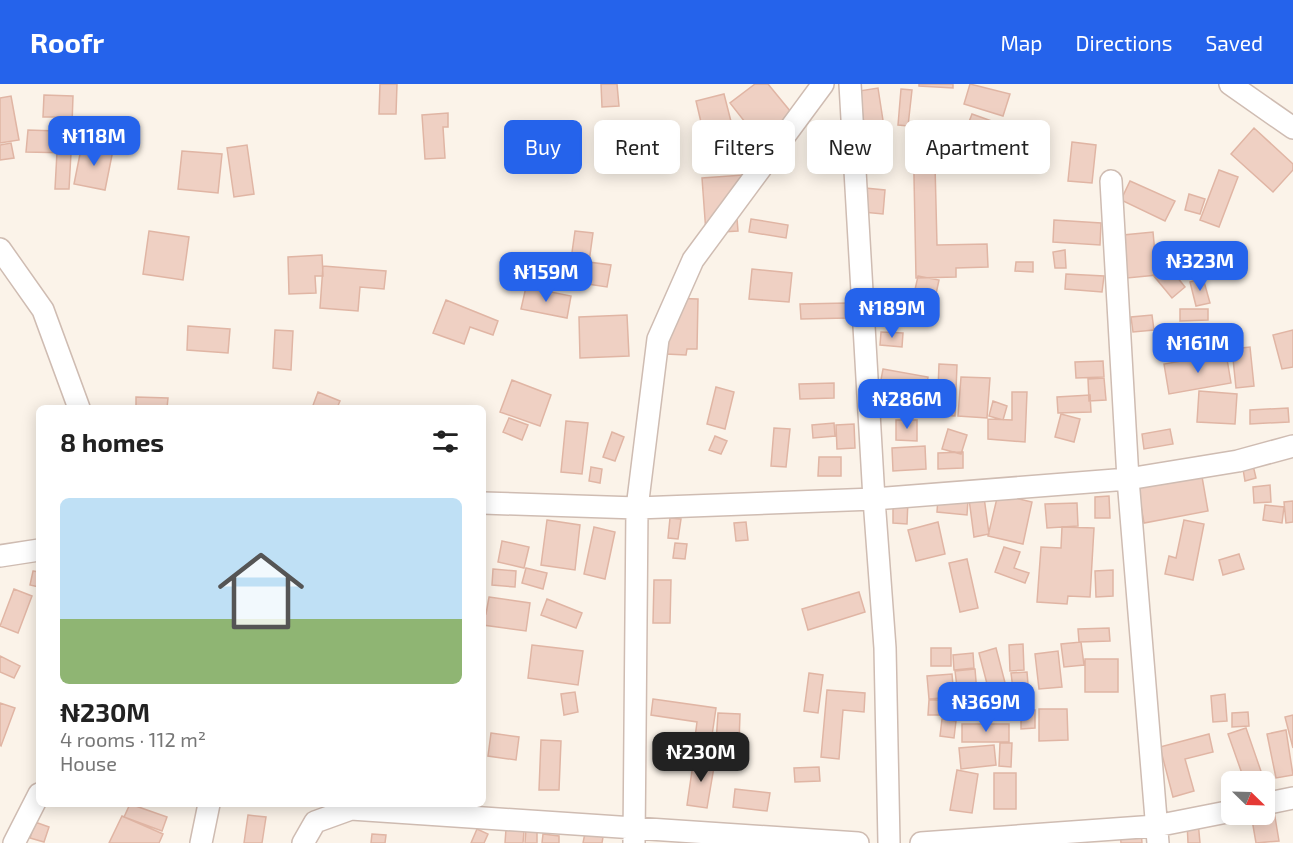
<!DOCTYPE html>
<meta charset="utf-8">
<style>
:root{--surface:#fff;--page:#f2f2f2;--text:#222;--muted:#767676;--line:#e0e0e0;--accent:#2563eb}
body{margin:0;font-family:"Exo 2",sans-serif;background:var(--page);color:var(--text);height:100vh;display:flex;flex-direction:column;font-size:22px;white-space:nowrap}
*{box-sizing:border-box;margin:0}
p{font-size:20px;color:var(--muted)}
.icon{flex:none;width:33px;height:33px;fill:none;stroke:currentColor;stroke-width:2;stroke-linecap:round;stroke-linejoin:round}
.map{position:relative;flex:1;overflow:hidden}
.drawer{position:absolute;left:36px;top:321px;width:450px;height:402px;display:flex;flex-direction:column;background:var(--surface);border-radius:9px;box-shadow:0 3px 15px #0003}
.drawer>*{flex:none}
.top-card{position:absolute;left:504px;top:36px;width:570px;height:54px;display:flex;gap:12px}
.needle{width:39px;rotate:113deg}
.fabs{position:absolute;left:1221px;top:687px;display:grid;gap:12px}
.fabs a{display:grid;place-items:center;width:54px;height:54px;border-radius:9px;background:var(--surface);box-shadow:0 3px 15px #0003;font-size:30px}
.price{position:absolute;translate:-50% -51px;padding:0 14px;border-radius:12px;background:var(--accent);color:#fff;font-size:20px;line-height:39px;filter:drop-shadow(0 2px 3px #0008)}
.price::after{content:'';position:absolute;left:50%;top:36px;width:18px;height:14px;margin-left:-9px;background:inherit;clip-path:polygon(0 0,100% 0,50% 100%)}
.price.active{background:#222;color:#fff}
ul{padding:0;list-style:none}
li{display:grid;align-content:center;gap:12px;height:318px;padding:0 24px}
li+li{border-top:2px solid var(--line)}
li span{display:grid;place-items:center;height:186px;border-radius:9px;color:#555}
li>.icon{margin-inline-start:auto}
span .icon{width:108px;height:108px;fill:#fffc;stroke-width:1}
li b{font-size:26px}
h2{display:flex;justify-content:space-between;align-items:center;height:72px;padding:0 24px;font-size:26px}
.pill{padding:0 21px;border-radius:9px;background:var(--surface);box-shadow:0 3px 15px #0003;font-size:21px;line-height:54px}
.pill.active{background:var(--accent);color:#fff}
header{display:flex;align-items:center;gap:36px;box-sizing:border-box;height:84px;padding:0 30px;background:var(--accent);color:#fff}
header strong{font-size:28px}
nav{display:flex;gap:33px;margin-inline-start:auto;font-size:21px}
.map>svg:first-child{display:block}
</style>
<header>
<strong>Roofr</strong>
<nav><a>Map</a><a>Directions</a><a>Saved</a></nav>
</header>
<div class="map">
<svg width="1293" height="759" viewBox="0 0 1293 759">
<rect width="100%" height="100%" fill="#fbf3e9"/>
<path fill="#efd0c3" stroke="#e0b5a4" stroke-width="1.5" d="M380 0H397L396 30H379Z
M601 0H617L619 22 602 23Z
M755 0H768L795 33 775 49 765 37 752 47 730 19Z
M919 0H953V4L919 2Z
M970 0 1010 10 1003 32 964 20Z
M878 4 884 43 865 46 859 7Z
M901 5 912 6 908 42 898 41Z
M724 10 738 65 709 72 696 17Z
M44 11 73 12 71 69 26 68 28 46 57 47 58 33H43Z
M11 12 19 56 0 59V14Z
M448 29V43H443L445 74 425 75 422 31Z
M972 30 1000 40 995 52 1003 55 992 85 956 72Z
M934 41 937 161 987 160 988 183 956 184V193L916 194 913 42Z
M1254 44 1293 80V86L1273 108 1231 70Z
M622 57 624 81 605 83 603 59Z
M1072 58 1096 61 1092 99 1068 97Z
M11 59 14 74 0 76V61Z
M82 60 113 66 105 106 74 100Z
M247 61 254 110 234 113 227 64Z
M182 67 222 70 218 109 178 105Z
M57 68 71 69 69 105H55Z
M1219 86 1238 93 1219 143 1200 136Z
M743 91 736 122 738 147 706 149 702 94Z
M1130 97 1175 117 1165 137 1121 116Z
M865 104 885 106 883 130 863 128Z
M1189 110 1205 115 1200 130 1185 126Z
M751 135 788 141 786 154 749 148Z
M1054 136 1101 139 1100 161 1053 158Z
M149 147 189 153 183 196 143 190Z
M575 147 593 149 589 178 611 181 607 203 568 197Z
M1153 148 1157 191 1127 194 1123 151Z
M1065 166 1066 184H1055L1053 168Z
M322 171 323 192H315L316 209 289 210 288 173Z
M1176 171 1187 184 1177 193 1185 203 1172 214 1153 191Z
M1016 178H1033V188L1015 187Z
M323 182 386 187 384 205 360 203 358 227 320 224Z
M752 185 792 189 789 218 749 215Z
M1066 190 1104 192 1102 208 1065 205Z
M918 192 939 196 931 233 910 228Z
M1203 194 1210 219 1196 222 1190 198Z
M526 203 571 212 567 234 521 225Z
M668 214 698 215 697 265H687L686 271 666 270Z
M446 216 498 237 493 251 470 243 464 260 433 249Z
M847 219V234L801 235 800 220Z
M891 224 893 237 876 239 874 226Z
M1180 225H1208V236L1180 237Z
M627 231 629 272 580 274 579 233Z
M1152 231 1154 246 1133 248 1131 233Z
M188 242 230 245 228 269 187 266Z
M275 246 293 247 291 286 273 284Z
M1293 246V283L1282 285 1273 251Z
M881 248 903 249 902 263 880 261Z
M1250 263 1254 302 1236 304 1232 265Z
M1226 269 1231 299 1169 310 1164 280Z
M1103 277 1104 293 1076 294 1075 278Z
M939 280 957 281 955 332 937 331Z
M883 285 928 293 923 325 877 317Z
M961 293 990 294 987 334 958 332Z
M1104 294 1106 316 1089 317 1088 295Z
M512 296 551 311 540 342 500 328Z
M834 299V314L800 315 799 300Z
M716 303 734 308 725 345 707 340Z
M1199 307 1237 310 1235 340 1197 338Z
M318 308 340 317 337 324H312Z
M1012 308H1027L1025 358 988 355V335L1012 336Z
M1090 311 1091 328 1058 329 1057 313Z
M136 313 168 314 167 324H136Z
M993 317 1007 322 1003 336 989 332Z
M1288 324 1289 338 1250 340V326Z
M1061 330 1080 335 1074 358 1055 353Z
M509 334 528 341 522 356 503 348Z
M896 336H917V357L896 356Z
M566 337 588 339 582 390 561 388Z
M834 339 835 352 813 354 812 341Z
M854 340 855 364 837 365 836 341Z
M774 344 790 345 786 383 771 382Z
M948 345 967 351 961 370 942 365Z
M1170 345 1173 360 1144 365 1142 350Z
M612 348 624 353 615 377 603 373Z
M715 352 727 357 721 370 709 366Z
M925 362 926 385 893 387 892 364Z
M963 368V384L938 385V369Z
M819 373H841V392H818Z
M1252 377 1256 394 1245 397 1242 379Z
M591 383 602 385 600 399 589 397Z
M1201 387 1208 427 1144 439 1137 399Z
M1270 401 1271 418 1254 419 1253 403Z
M998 410 1032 418 1023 460 988 452Z
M1109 412 1110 434H1095V413Z
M984 413 989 450 974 453 969 415Z
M938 414 968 416 967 431 937 428Z
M893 416H908L907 440 893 439Z
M1293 417V438L1286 439 1284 418Z
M1077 419 1078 442 1047 444 1045 420Z
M1265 421 1284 423 1282 439 1263 436Z
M670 434 681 435 678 455 668 454Z
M547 436 580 441 575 486 541 481Z
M1184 436 1204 440 1193 496 1165 490 1169 472 1176 474Z
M746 438 748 456 736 457 734 439Z
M938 438 945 470 916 477 908 446Z
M594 443 615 448 605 495 584 490Z
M1062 443 1094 444 1090 513 1068 512 1067 520 1037 518 1041 463 1061 464Z
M502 457 529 463 524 484 498 478Z
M675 459 687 460 685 475 673 474Z
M1004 463 1020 468 1014 484 1029 489 1025 499 995 488Z
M1239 470 1244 485 1223 491 1219 476Z
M967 475 978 524 960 528 949 479Z
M526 484 547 489 543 505 522 499Z
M493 485 516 487 515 503 492 501Z
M1113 486V512L1096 513 1095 487Z
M33 487 39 488V503L30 501Z
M654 496H671L670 539H653Z
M14 505 32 512 18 549 0 542Z
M859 508 865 528 808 546 802 525Z
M489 513 530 519 526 547 483 541V530H486Z
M547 515 582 529 576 544 541 531Z
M1109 544 1110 557 1079 558 1078 545Z
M1081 558 1084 581 1064 583 1061 560Z
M1023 560 1024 586 1010 587 1009 561Z
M532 561 583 567 578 601 528 594Z
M931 564H951V582H931Z
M996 564 1009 614 992 619 979 569Z
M1058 567 1062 603 1039 605 1035 570Z
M973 569 974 584 954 586 953 571Z
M0 572 20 582 14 594 0 588Z
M1085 575H1118V608H1085Z
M975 585 977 609 958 611 955 587Z
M1027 588 1029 612 1014 613 1011 589Z
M809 589 823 591 818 629 804 627Z
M952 590 954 613 929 615 927 592Z
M827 606 865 609 864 628 843 626 839 675 821 673Z
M575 608 578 628 564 631 561 610Z
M1225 610 1227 637 1213 638 1211 612Z
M653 615 716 624 709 672 693 669 697 638 651 631Z
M929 616H954V631H928Z
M0 619 15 624 1 662 0 661Z
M1039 625H1067L1068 656 1039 657Z
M1021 626H1035V644L1021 645Z
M1248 628 1249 642 1232 643V629Z
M718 629 740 630 739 660 716 659Z
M1293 631V664L1285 633Z
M942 635 956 637 954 654 940 652Z
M962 640H1009V658H962Z
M1246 644 1264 696 1260 698H1245L1228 650Z
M1286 646 1293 691 1276 694 1267 650Z
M491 649 519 653 516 676 488 672Z
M1209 650 1213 668 1185 675 1194 707 1173 713 1160 663Z
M541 656 561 657 559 706H539Z
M1000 659H1012L1011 683 999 682Z
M994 661 996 681 961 685 959 664Z
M694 673 715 677 707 724 687 721Z
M819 683 820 697 795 698 794 684Z
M957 686 978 690 972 729 950 726Z
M994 689H1016V725H994Z
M735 705 770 709 767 727 733 723Z
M130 720 167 733 162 747 124 733Z
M1274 727 1279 757 1256 759 1251 730H1264V728Z
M248 731 266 733 262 759H244Z
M122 732 163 750 159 759H109Z
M1198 737 1200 759H1188L1187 738Z
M35 738 49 743 44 758 30 754Z
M477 745 488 750 484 759H471Z
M506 745 524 747 523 759H505Z
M526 745 537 746V759H525Z
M1141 746 1142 759H1121L1120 747Z
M585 749 603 753 602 759H583Z
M372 750 386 751 385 759H371Z
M543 750 559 752V759H542Z"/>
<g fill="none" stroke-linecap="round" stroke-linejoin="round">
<defs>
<path id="street" d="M850 0 874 415 885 564 889 759
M1230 0 1293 44
M1111 97 1128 395 1158 759
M0 165 43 226 79 324
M483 419 637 424 874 415 1128 395 1238 377 1293 362
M0 472 39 466
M1264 720 1293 714
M14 759 39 710
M201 759 209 720
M303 759 315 738 351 725 858 759
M634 759 637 424 658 255 693 176 823 0
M921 759 1156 742 1232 727"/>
</defs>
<use href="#street" stroke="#cfbcb2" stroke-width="24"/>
<use href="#street" stroke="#fff" stroke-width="21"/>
</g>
</svg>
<div class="fabs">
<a><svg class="needle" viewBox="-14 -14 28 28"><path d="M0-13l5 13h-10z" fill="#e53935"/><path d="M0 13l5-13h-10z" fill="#767676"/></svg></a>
</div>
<b class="price" style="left:94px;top:83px">₦118M</b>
<b class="price" style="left:1200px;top:208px">₦323M</b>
<b class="price" style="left:546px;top:219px">₦159M</b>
<b class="price" style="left:892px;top:255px">₦189M</b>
<b class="price" style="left:1198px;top:290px">₦161M</b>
<b class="price" style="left:907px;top:346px">₦286M</b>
<b class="price" style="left:986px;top:649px">₦369M</b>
<b class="price active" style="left:701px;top:699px">₦230M</b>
<div class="top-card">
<a class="pill active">Buy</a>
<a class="pill">Rent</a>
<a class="pill">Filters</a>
<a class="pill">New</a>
<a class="pill">Apartment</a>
</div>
<section class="drawer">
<h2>8 homes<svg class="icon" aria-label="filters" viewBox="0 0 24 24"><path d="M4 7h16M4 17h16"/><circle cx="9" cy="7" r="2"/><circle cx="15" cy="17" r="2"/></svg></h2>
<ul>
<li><span style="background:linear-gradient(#bfe0f5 65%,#8fb573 0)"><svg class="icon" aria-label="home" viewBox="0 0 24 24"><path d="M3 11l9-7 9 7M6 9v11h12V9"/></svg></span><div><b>₦230M</b><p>4 rooms · 112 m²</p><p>House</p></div></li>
</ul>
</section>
</div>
